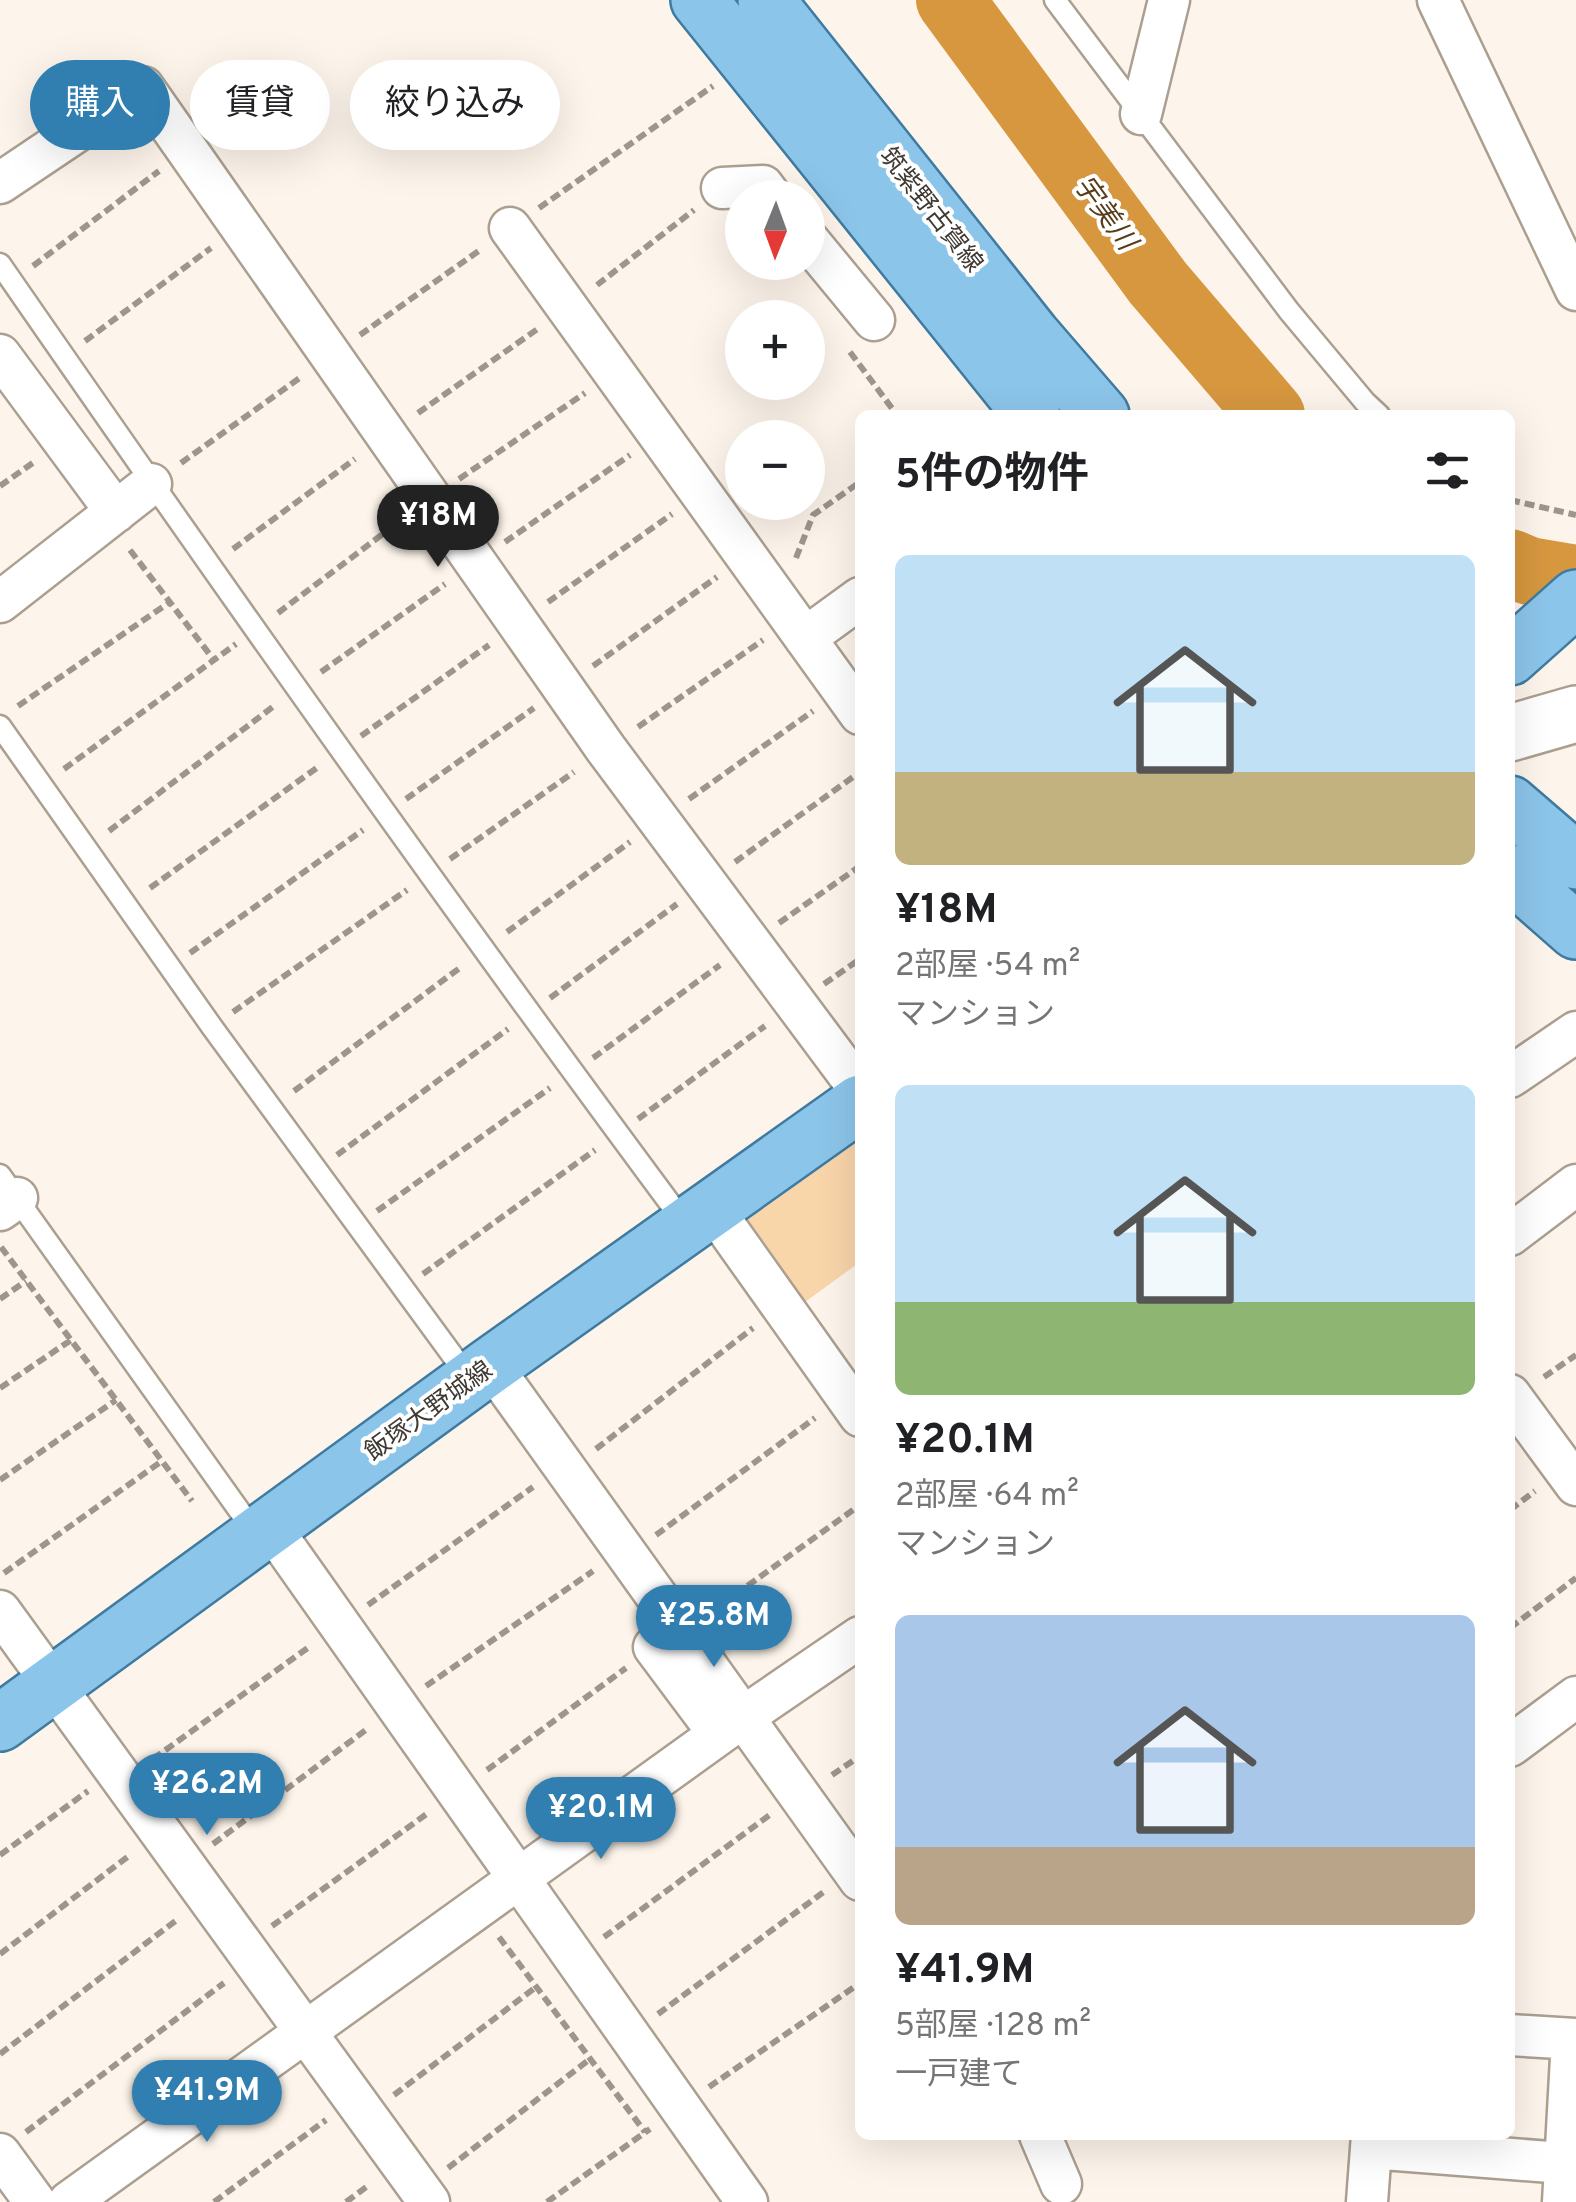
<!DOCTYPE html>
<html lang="ja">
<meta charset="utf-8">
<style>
:root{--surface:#fff;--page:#f6f6f6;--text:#202124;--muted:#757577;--accent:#317fb1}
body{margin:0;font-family:Overpass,"Noto Sans JP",sans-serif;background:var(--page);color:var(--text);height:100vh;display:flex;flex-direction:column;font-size:38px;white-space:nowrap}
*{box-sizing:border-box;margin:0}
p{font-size:32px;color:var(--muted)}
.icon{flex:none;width:55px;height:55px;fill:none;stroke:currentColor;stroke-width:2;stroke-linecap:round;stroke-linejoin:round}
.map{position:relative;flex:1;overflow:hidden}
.details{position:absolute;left:855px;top:410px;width:660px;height:1730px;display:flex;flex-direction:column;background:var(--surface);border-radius:15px;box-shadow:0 10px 40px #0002}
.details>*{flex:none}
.hud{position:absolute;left:30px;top:60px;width:675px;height:90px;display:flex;gap:20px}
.needle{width:65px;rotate:181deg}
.tools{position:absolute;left:725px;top:180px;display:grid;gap:20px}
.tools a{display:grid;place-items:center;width:100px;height:100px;border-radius:50%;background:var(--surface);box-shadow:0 10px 40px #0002;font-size:50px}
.price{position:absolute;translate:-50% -85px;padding:0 22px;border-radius:35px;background:var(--accent);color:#fff;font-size:32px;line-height:65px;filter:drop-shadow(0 2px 5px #0008)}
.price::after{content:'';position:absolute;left:50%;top:60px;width:30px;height:22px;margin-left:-15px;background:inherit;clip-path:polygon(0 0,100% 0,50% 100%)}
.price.active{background:#222;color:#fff}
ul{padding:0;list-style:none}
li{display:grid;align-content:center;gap:20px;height:530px;padding:0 40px}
li span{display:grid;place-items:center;height:310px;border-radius:15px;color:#555}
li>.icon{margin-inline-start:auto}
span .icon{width:180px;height:180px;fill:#fffc;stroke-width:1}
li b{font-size:42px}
h2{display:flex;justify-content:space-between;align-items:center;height:120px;padding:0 40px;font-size:42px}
.tag{padding:0 35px;border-radius:45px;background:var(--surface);box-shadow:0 10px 40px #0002;font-size:35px;line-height:90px}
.tag.active{background:var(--accent);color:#fff}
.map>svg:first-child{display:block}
</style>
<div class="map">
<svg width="1576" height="2202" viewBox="0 0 1576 2202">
<rect width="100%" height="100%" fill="#fdf5eb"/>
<path fill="#f9d5aa" d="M860 1134V1262L805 1302 746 1217Z"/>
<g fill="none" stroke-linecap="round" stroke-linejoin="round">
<path stroke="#d6973f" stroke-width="68" d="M950 0 1158 283 1271 415
M1510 563 1529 571 1576 579"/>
<defs>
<path id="lane" d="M1055 0 1289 311 1365 402 1379 415
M0 264C224 588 451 909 686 1225
M0 726 212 1027 469 1378
M0 1175 256 1534"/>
<path id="street" d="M1438 0 1576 290
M1141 114 1169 0
M0 183 143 87 606 749 860 1090
M722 188 763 186 772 198
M510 228 860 714
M808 240 874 320
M0 355 116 512
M0 602 151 484
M805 638 860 598
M1510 1077 1576 1032
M713 1209 860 1416
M0 1210 17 1198
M1510 1235 1576 1185
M491 1365 860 1880
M1510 1395 1576 1485
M270 1526 747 2202
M0 1611 429 2202
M654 1647 719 1734
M1510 1746 1576 1697
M1510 2035 1576 2039
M1040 2135 1061 2184
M1371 2148 1576 2164
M0 2154 35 2202
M69 2202 743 1717 860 1637
M1367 2202 1372 2135
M1563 2202 1572 2039"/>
<path id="secondary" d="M1510 733 1576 714"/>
<path id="primary" d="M699 0 1032 415
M766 0 1032 335 1101 415
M1510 657 1576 598
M1510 804 1576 861
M1510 873 1576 931
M0 1723 491 1365 860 1103"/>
</defs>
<use href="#lane" stroke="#ab9f90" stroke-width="25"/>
<use href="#street" stroke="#ab9f90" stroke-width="45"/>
<use href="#secondary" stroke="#ab9f90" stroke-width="60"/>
<use href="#primary" stroke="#3f7ba0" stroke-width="60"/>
<path stroke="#9d968e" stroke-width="6" stroke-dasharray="10 5" stroke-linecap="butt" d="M539 208 713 86
M33 266 159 171
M597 285 694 210
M360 335 480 250
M85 341 211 248
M850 352 897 415
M418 413 539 328
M181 463 301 377
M459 479 585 393
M0 486 34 462
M1510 500 1576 515
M505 542 630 455
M233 549 355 459
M130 550 214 660
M796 558 813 515 860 482
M548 602 672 514
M278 613 400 521
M593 666 717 577
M321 672 445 584
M18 706 170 602
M638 727 763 640
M361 736 489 645
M64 769 236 644
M406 799 534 708
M689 799 813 711
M109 831 274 706
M450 859 574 772
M735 862 860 772
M150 888 318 767
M779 923 860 866
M507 932 630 842
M190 953 363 830
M824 984 860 959
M550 998 677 904
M233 1012 407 890
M593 1058 720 965
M294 1091 461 967
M638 1119 765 1026
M337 1155 508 1029
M377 1211 550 1088
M1 1247 192 1501
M423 1274 595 1150
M0 1299 26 1281
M1544 1377 1576 1355
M0 1388 71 1340
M596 1449 753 1328
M0 1480 116 1400
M1510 1510 1535 1491
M656 1535 815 1418
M4 1573 162 1461
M368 1605 533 1487
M711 1612 860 1505
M1510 1628 1576 1578
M426 1686 593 1571
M153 1759 309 1647
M487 1770 626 1668
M832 1775 860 1756
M213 1844 367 1729
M0 1855 88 1791
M272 1926 428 1813
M499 1937 645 2132
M604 1937 771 1814
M0 1954 130 1855
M658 2014 825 1891
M0 2054 178 1919
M709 2087 860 1983
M394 2095 536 1987
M26 2132 224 1983
M448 2168 590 2059
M214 2202 326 2120
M346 2202 369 2185
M547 2202 650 2129"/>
<use href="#lane" stroke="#fff" stroke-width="20"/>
<use href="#street" stroke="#fff" stroke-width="40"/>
<use href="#secondary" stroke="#fff" stroke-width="55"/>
<use href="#primary" stroke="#8cc5ea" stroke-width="55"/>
</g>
<g text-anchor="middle" stroke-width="8" stroke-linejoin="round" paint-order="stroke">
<g font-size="25" fill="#3e3932" stroke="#fff">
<text transform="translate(932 209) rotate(52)" y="9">筑紫野古賀線</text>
<text transform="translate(428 1410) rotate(-36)" y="9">飯塚大野城線</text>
</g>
<g font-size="28" font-style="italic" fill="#573d19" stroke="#fff">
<text transform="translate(1106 212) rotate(54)" y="10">宇美川</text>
</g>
</g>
</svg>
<div class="tools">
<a><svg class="needle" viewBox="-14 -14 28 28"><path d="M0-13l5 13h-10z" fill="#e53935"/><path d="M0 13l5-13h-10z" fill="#757577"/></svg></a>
<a>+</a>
<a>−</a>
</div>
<b class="price active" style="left:438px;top:570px">¥18M</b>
<b class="price" style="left:714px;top:1670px">¥25.8M</b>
<b class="price" style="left:207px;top:1838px">¥26.2M</b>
<b class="price" style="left:601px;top:1862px">¥20.1M</b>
<b class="price" style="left:207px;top:2145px">¥41.9M</b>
<div class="hud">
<a class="tag active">購入</a>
<a class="tag">賃貸</a>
<a class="tag">絞り込み</a>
</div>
<section class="details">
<h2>5件の物件<svg class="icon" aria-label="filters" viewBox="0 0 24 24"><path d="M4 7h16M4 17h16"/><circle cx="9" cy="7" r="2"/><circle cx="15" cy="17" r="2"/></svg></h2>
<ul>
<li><span style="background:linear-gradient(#bfe0f5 70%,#c2b280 0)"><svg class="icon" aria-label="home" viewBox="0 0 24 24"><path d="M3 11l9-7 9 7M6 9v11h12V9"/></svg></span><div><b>¥18M</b><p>2部屋 · 54 m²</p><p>マンション</p></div></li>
<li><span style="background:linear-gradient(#bfe0f5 70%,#8fb573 0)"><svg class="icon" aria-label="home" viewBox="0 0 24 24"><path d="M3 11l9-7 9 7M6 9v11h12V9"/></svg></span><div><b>¥20.1M</b><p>2部屋 · 64 m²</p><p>マンション</p></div></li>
<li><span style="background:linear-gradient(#a9c7e8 75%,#b9a48a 0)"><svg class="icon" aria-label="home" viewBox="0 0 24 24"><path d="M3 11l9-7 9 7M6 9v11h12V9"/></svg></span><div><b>¥41.9M</b><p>5部屋 · 128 m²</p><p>一戸建て</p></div></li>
</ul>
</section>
</div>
